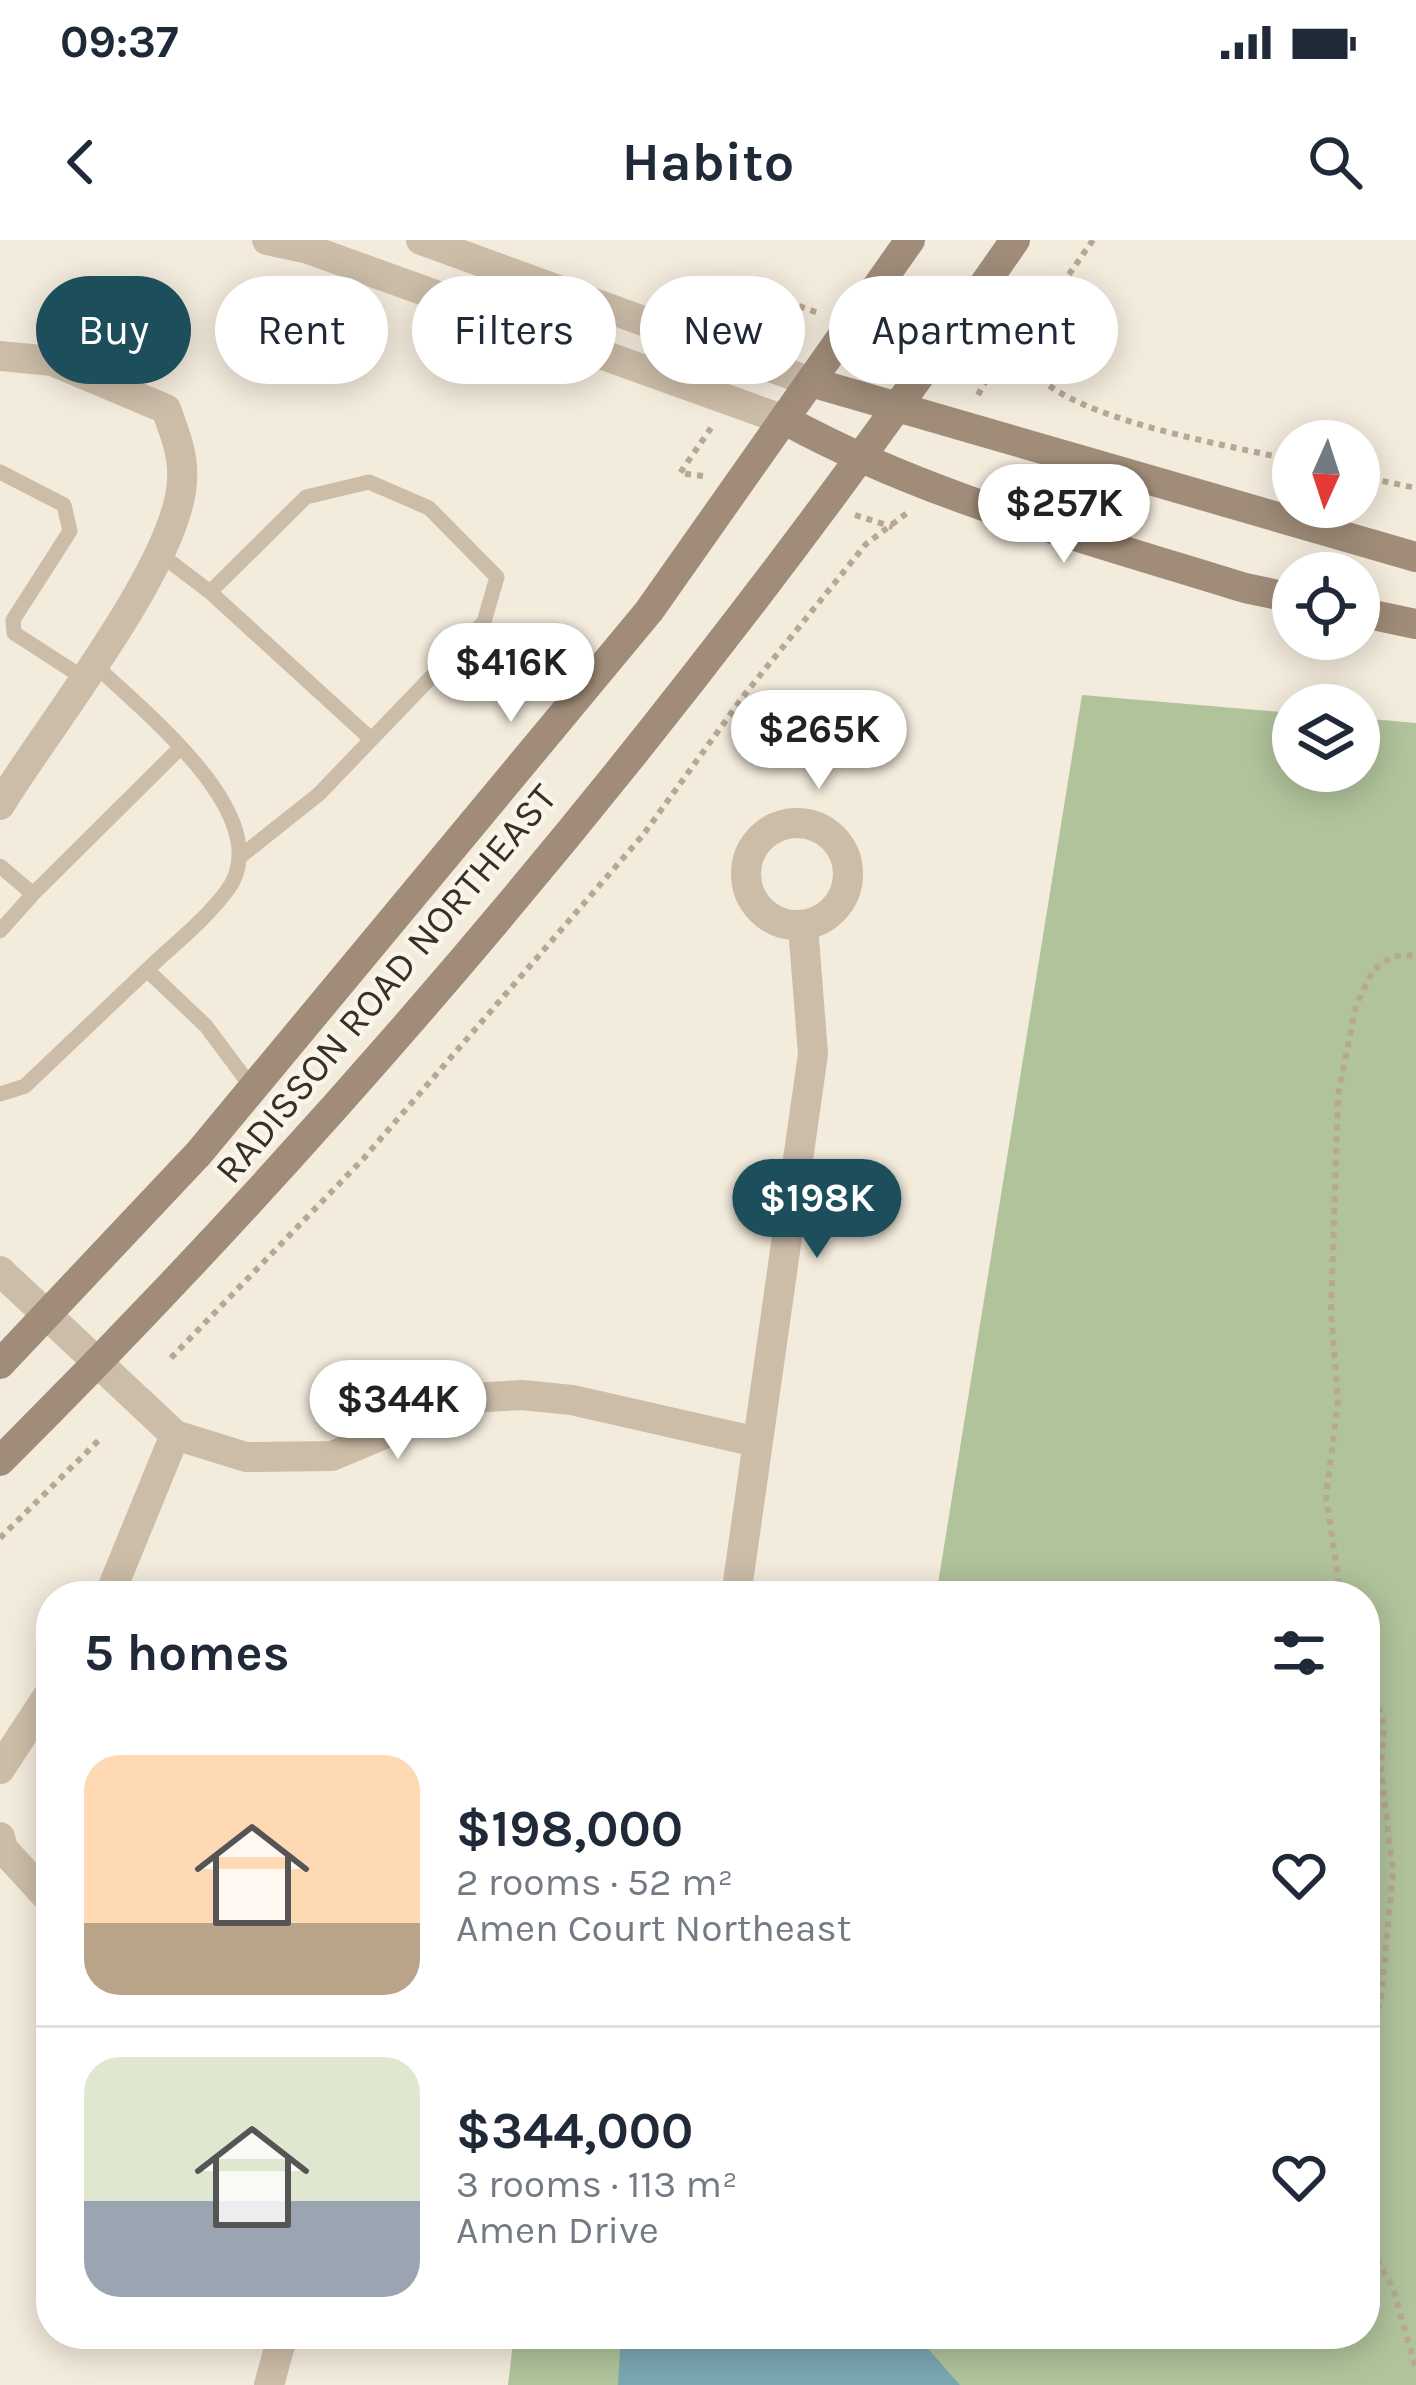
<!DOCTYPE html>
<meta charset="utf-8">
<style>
:root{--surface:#fff;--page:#f6f6f7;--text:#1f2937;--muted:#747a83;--line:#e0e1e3;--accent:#1c4e5b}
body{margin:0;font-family:Karla,sans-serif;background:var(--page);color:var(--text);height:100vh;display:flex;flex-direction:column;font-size:45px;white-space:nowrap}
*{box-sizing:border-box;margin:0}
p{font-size:39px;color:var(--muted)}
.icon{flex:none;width:66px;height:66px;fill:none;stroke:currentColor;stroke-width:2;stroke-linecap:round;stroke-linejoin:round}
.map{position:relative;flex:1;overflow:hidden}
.drawer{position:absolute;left:36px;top:1341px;width:1344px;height:768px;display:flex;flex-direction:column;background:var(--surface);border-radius:48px;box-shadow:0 6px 30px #0003}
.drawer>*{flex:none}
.top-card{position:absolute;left:36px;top:36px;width:1344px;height:108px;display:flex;gap:24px}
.needle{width:78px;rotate:183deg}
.fabs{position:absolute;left:1272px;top:180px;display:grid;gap:24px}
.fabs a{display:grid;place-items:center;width:108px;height:108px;border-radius:50%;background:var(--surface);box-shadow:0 6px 30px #0003;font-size:60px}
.price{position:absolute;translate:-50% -102px;padding:0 27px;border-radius:42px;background:#fff;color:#222;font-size:39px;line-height:78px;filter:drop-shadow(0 3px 6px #0008)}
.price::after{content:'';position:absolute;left:50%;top:72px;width:36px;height:27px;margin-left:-18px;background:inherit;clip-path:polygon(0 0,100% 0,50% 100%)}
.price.selected{background:var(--accent);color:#fff}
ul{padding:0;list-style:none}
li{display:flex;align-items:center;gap:36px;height:300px;padding:0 48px}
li+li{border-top:3px solid var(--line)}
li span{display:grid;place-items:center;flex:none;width:336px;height:240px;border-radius:36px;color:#555}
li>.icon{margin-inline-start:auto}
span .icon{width:144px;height:144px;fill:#fffc;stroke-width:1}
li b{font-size:51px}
h2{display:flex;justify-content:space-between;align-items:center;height:144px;padding:0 48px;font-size:51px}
.chip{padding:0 42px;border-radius:54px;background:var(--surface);box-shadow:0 6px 30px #0003;font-size:42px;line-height:108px}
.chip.selected{background:var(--accent);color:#fff}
.status{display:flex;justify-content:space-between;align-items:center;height:84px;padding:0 60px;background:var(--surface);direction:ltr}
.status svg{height:33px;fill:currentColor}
header{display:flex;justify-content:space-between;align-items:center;height:156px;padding:0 48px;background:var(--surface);font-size:54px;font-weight:700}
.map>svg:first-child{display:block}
</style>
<div class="status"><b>09:37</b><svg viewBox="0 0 49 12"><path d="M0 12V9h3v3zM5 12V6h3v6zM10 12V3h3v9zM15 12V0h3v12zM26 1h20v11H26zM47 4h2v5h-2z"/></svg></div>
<header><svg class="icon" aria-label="back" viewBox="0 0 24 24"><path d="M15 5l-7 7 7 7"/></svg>Habito<svg class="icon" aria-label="search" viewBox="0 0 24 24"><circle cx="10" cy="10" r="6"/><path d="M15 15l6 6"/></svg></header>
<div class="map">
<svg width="1416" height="2145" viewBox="0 0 1416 2145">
<rect width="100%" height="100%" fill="#f3ebdc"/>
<path fill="#b0c39b" d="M1082 455 1293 473V531H1359V478L1416 483V2145H508L514 2094H1365V1356H936Z"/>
<path fill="#7aa7b1" d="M621 2094H915L960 2145H618Z"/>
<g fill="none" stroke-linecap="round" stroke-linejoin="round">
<path stroke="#b8a792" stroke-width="6" stroke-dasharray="6 6" stroke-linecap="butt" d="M1093 0 1019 106C1026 121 1034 134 1047 144 1098 183 1229 206 1293 220
M781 97 799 66 821 74
M981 102 1019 106
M978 155 1005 106
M703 236 680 233 711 188
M1359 236 1416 248
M855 275 893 287
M171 1118 364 918 643 595 745 454 866 304 911 270
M0 1298 100 1199
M1341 1356 1326 1257 1338 1161 1331 1071 1338 856 1356 765 1373 730 1393 716 1416 715
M1365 1421 1384 1486 1381 1530 1393 1632 1381 1758 1365 1814
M1365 1998 1393 2048 1416 2129"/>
<path stroke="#ccbda8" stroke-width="15" d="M0 232 64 265 70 291 13 380 14 393 82 437
M160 314 210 352 306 257 369 242 429 268 497 337 484 382 319 554 241 616
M210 352 371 499
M94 424C141 470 283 579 226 652 204 681 173 705 147 730L206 786 253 849
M0 626 33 654 180 508
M0 691 33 654
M0 854 25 846 147 730"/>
<path stroke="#ccbda8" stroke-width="30" d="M0 116 52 121 166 169C175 194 184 215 182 241 178 325 47 487 0 565
M746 634a51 51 0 1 1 102 0a51 51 0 1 1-102 0Z
M0 1031 175 1195 246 1217 332 1216 470 1158 522 1155 572 1160 757 1202
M109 1356 175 1195
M736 1356 813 814 803 686
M0 1529 51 1451
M0 1597 3 1609 51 1661
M269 2145 283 2094"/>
<path stroke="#ccbda8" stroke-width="30" d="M267 0 305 8 787 181
M421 0 811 142"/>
<path stroke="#a08c79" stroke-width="30" d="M811 142 1416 317
M787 181C930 259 1089 299 1245 348L1293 358
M1359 372 1416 384
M0 1124 199 913 649 371 910 0
M0 1221C374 848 715 435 1015 0"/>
</g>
<g text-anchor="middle" stroke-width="9" stroke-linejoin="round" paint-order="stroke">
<g font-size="39" fill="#382f28" stroke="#faf5e9">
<text transform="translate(385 743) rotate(-50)" y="14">RADISSON ROAD NORTHEAST</text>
</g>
</g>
</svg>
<div class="fabs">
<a><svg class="needle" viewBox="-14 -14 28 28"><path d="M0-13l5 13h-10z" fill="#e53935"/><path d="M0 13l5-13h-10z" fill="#747a83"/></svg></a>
<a><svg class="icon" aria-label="locate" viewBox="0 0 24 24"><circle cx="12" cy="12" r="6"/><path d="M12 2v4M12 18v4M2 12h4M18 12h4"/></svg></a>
<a><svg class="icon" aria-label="layers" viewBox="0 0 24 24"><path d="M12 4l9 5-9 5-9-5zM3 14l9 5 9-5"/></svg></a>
</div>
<b class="price" style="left:1064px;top:326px">$257K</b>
<b class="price" style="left:511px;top:485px">$416K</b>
<b class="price" style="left:819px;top:552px">$265K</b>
<b class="price selected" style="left:817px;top:1021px">$198K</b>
<b class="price" style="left:398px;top:1222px">$344K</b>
<div class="top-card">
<a class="chip selected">Buy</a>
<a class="chip">Rent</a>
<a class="chip">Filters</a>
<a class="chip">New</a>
<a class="chip">Apartment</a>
</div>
<section class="drawer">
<h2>5 homes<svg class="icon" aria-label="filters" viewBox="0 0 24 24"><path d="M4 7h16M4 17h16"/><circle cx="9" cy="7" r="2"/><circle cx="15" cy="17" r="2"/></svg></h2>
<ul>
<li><span style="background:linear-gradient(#ffd9b3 70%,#b9a48a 0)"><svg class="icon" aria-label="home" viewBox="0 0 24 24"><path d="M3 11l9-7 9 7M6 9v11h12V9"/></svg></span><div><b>$198,000</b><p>2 rooms · 52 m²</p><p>Amen Court Northeast</p></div><svg class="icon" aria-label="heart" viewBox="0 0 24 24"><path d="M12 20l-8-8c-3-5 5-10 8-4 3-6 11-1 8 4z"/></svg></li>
<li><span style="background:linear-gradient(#dfe7d0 60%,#9aa5b1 0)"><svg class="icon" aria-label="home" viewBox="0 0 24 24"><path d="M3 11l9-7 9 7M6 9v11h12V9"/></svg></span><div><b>$344,000</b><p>3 rooms · 113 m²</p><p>Amen Drive</p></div><svg class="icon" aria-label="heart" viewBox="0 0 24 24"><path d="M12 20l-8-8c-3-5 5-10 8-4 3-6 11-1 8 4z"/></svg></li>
</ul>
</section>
</div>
